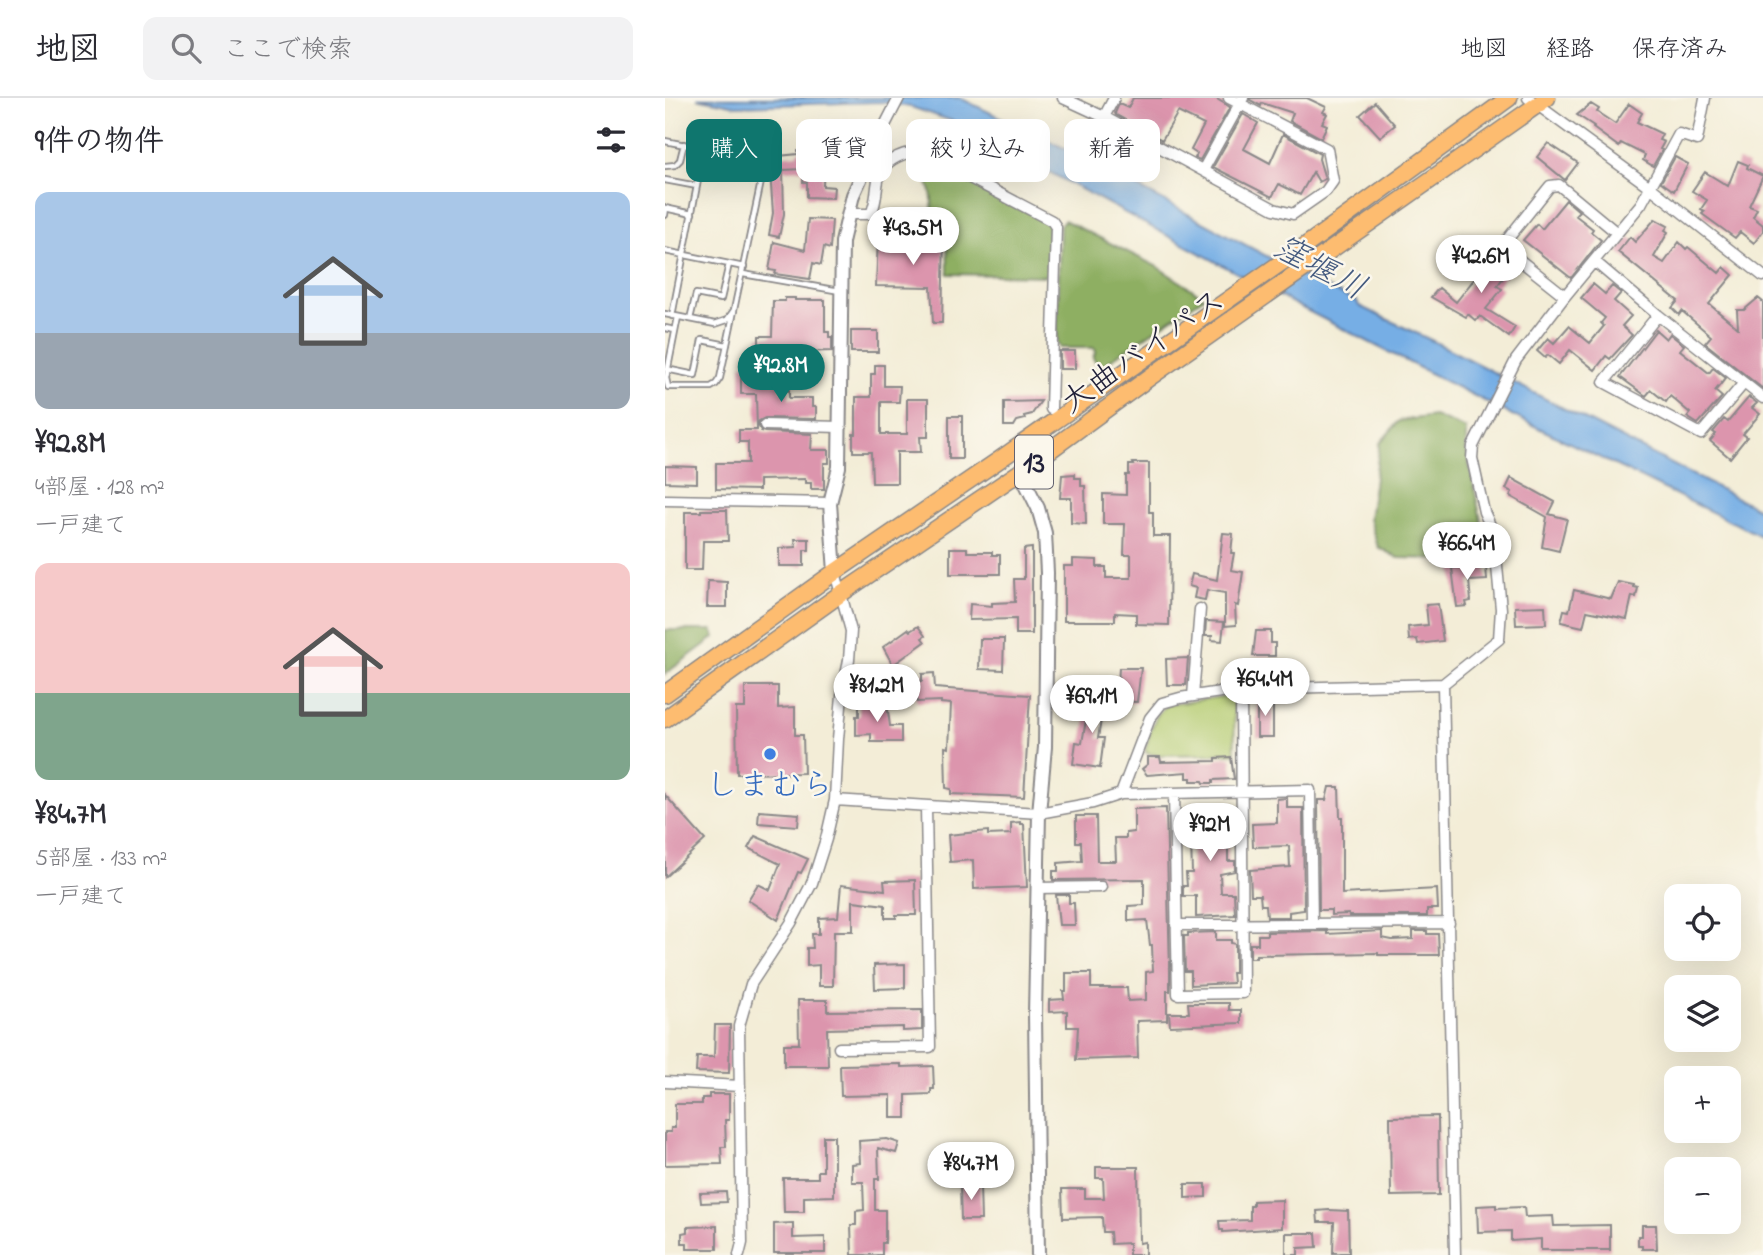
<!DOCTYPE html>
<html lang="ja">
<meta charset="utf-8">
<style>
:root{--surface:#fff;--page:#f2f2f3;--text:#2b2b33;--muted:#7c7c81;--line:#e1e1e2;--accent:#0f766e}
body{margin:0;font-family:"Indie Flower","Klee One",sans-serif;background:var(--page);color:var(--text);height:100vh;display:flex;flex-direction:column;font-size:26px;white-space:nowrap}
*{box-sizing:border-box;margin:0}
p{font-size:23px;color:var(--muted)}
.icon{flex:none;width:38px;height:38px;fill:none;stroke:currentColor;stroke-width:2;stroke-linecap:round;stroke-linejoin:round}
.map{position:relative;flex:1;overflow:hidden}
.panel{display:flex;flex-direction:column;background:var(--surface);width:665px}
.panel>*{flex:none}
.hud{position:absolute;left:21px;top:21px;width:665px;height:63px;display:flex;gap:14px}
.fabs{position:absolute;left:999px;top:786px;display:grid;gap:14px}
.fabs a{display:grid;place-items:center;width:77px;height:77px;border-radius:14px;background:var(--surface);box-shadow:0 7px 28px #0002;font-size:35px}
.price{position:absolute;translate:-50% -60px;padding:0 16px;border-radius:24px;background:#fff;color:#222;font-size:23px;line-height:46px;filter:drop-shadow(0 2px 4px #0008)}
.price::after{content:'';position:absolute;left:50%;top:42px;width:21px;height:16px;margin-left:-10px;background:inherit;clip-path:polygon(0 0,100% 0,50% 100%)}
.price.active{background:var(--accent);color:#fff}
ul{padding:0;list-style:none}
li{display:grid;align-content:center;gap:14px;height:371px;padding:0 35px}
li span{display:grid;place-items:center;height:217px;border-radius:14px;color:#555}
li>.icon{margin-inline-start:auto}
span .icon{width:126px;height:126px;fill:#fffc;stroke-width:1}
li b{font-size:30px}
h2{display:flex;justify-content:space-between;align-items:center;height:84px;padding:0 35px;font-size:30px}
.tag{padding:0 24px;border-radius:14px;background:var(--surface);box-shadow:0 7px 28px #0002;font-size:24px;line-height:63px}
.tag.active{background:var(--accent);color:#fff}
header{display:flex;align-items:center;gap:42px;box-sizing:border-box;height:98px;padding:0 35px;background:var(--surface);border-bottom:2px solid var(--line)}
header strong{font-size:33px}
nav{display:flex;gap:38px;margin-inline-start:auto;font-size:24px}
.search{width:490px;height:63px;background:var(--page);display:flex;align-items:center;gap:18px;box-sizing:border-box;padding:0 24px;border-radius:14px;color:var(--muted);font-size:26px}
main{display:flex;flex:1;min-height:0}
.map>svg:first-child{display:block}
</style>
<header>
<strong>地図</strong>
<div class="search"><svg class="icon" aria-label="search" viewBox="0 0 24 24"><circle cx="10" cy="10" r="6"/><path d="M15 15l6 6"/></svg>ここで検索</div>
<nav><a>地図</a><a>経路</a><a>保存済み</a></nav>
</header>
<main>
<section class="panel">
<h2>9件の物件<svg class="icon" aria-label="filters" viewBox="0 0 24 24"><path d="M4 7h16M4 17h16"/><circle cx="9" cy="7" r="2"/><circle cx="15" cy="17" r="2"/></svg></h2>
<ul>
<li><span style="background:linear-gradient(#a9c7e8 65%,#9aa5b1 0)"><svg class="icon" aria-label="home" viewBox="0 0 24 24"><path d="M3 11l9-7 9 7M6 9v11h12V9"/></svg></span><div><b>¥92.8M</b><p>4部屋 · 128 m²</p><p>一戸建て</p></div></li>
<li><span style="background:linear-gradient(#f6c9c9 60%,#7fa58c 0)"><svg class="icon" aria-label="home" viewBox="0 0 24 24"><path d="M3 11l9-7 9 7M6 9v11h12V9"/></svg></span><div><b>¥84.7M</b><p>5部屋 · 133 m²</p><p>一戸建て</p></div></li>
</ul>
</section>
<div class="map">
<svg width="1098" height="1157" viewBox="0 0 1098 1157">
<rect width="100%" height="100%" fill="#fbf7ec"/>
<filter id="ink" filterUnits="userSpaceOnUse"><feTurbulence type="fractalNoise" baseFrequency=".0143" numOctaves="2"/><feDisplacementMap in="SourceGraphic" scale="14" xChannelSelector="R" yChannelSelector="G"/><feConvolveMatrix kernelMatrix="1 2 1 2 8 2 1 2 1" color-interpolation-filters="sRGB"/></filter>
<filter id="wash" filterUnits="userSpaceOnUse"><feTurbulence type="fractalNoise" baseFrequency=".00686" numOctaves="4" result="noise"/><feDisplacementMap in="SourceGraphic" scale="28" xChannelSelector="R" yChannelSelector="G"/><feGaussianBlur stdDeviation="1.57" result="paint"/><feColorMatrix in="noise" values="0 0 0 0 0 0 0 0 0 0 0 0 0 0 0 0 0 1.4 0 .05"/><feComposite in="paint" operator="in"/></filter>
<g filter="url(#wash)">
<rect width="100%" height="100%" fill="#f3edd7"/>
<path fill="#b3cb70" stroke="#6a7656" stroke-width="2" d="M561 598 569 603 570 656 492 657 483 656 480 653C485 637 488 616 502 607Z"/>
<path fill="#8eaf62" stroke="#58684e" stroke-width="2" d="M258 68 283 73 384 124 382 178 283 176 282 134 267 135C266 112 272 95 257 75Z
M399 122 491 168 539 199 438 267 433 268 428 260 431 252 428 250H395L392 245 395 127Z
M769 318 801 331V351L817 427 803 452 781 461 733 460 713 449 704 421 715 345 734 323Z
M0 532H47L50 539 0 576Z"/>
<path fill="#76aee5" stroke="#4c6890" stroke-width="2" d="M32 0H295L403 52 654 186 692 203 694 208 770 244 1098 413V439L849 318 635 209 293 25 246 9 216 4 71 8Z"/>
<g id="blocks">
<path fill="#dc95ad" d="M468 0H550L565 9 535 62 530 60 532 56 526 52 539 27 513 14 497 42 451 17 450 15 454 6 463 10Z
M585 0H642L661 9 658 14 662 16 657 25 662 27 656 40 625 23 628 15 597 5 596 8 585 2Z
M710 4 730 27 715 39 695 17Z
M926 6 934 11 932 14 950 26 964 6 977 15 972 24 997 36 994 42 999 44 995 51 997 52 988 68 978 62 980 57 956 45 954 49 928 30 929 28 912 17Z
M578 16 593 25 579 51 605 65 618 36 655 56 654 61 660 81 654 84 648 74 635 97 614 86 607 99 548 69Z
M883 45 913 65 900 82 872 59Z
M177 51 176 61 159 60 158 88 169 89 168 100 142 99V84H138V71L118 72 119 116 114 139 104 137 108 115 104 59 133 56V53Z
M1010 59 1023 66 1009 93 996 84Z
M1073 63 1083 67 1082 70 1098 78 1084 108 1092 111 1088 119 1098 127V133L1089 145 1075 134 1070 140 1037 116 1040 113 1036 111 1042 102 1027 93 1040 74 1063 88Z
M901 102 914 113 910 117 928 131 926 134 936 142 906 180 858 142 872 126 877 131Z
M143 121 167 122 165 151 159 149 156 167 148 165 145 181 110 176 111 173 104 172 109 144 140 152Z
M990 121 1003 128 1000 132 1003 134 989 159 999 165 1014 144 1021 151 1023 149 1054 175 1059 169 1068 177 1044 206 1073 230 1072 212H1079L1093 200 1098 204V291L1040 245 1046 238 1017 213 1014 217 1007 210 1013 203 953 154 965 139 970 144Z
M260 138H279L277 225H268L266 189 211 188 213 140 261 141Z
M829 156 846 170 832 188 837 191 821 211 850 229 844 239 815 218 811 223 803 216 801 219 766 199 774 190 791 204Z
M928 186 940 196 947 188 956 195 949 203 966 218 957 228 967 237 945 261 941 258 930 272 905 252 894 266 883 257 880 260 872 253 883 240 889 245 904 228 925 245 939 228 936 225 940 220 916 200Z
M120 200H130V202H160V234H164V239H167V253L127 254V263H106L107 285H115V293L124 292V300H147V309H151V321L100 320 94 323 93 327 96 333 100 334 147 336 146 352H164V365H159V391H146V385H140V381L94 382V392L51 391V365H83V344H74V332H92L91 296H76V266H94V238H107L108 203H120Z
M991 232 1001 241 1005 236 1015 244 1019 247 1015 252 1044 275 1048 270 1061 280 1050 293 1057 299 1033 326 1022 319 1025 315 1005 298 1001 304 986 292 981 298 955 279Z
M186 233H213V254H186Z
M395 253H410V271H395Z
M210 267H219V288H235L234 304H216V336H242V301H263V339H255L256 354H232V385H207L206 354H188V336H191V299H206V276H210Z
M1084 299 1092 305 1087 310 1095 316 1078 336 1082 339 1065 360 1045 343 1051 336 1048 334 1059 321 1063 324Z
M376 303 367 316 359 318 360 321 352 323 349 328H339V304Z
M284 318H297V361H284Z
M468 365H484V414H488V438H505L504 527 471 526V516L450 515V523H399V468H408V461L432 462V469H441V480H466V457H459L460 426H438V396L461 397V377H464V367H469Z
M0 368 32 369V385L0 384Z
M410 376V380H416V388H420L421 426 406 425V400H395L397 377Z
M846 380 890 404 884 416 902 421 894 453 877 449 882 419 845 398 847 394 841 391Z
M36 412H62L63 443H38L37 472H20V414H36Z
M558 435 568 436 566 455H569L566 472 578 474 573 508 570 507 571 527 560 528V495L542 492 540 502 529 500 531 490 524 488 527 476 552 482Z
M130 441H144V452H139V468H114V450L131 449Z
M285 450H302V454H327V457H335V476H285Z
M367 450V536H351V521L304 522 305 506 327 508V505L350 504 349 481H359V451Z
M821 468 822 482 804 483 806 503 801 504 802 508 792 509 787 470Z
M43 483 62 484V509H42Z
M953 484 969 487V489L973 490 971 499 967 498 962 521 922 513 918 529 896 524 899 512 904 513 909 492 946 501Z
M773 506 778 543 753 546 752 541 744 542 743 529 763 527 761 507Z
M880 508 881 526 851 527 850 509Z
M541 523 559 524 557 543 546 542 547 538H540Z
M253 528 260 538 257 540 260 544 228 567 218 549 243 531 245 533Z
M591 533H606V545H610V558H588Z
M315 541H339L338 572 314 571Z
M523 560 521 587H502L501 561Z
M454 570H476L472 604 452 603Z
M269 575 270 590 365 597 359 699 286 696V691L281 690 280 649 284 650 286 606 276 605V603L252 604 251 583H257V576Z
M80 588H113V610L130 609V637H138L139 675 72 676 71 610H80Z
M425 599 445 602 442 617 437 616 433 640H439L435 670 408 666 411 644 417 645Z
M592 602H608V639H592Z
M222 606 225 628H236V644H206V636L191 637V618H194V607Z
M483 659H495L496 664 551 663V660L566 659 569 681 548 682V685H539L538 683H526V680H522V674L482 677 477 671 483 666Z
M664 689H674L675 719H677V796L772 791 773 811H762V818H684V816L666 817V812H654L653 702H661Z
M0 697 40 742 0 779Z
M622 700V710H638L639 812 624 814V819H602L601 807H596L595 797H586L585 772 625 769 624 748 588 749 587 726 612 725V701Z
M501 710 505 874V893H502V922L472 923 473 960 411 962 413 929H402V913L384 914V902L399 901 398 893H401V875H426V890H462L463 903 481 902V874L488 873 487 847H485L482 822 463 823V808L479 807V781L388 782V773H393V765L417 763 416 744H411V718H431L432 763H451L450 740H461V735L469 734V711Z
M525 710 563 711V763H570V773L555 776 556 795H569L570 817 531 819V798H518V788H522L521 775H527Z
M94 713 134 716 133 728 93 725Z
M355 724V726H359L362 789 309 791 308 762 285 764 283 737 323 733V737L346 736V725Z
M90 738 143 761 136 775 133 774 113 822 83 802 93 786 105 792 115 766 83 750Z
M250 782 251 817H231V820H220V807L188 803V833H169L168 888H154V867L142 868V850H148L147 836H154V820L173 819 176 787 220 792 219 783Z
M391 797H404V805H409L410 827H394Z
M662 833V836L717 833V840L727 842 748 841V833H762V836H773L774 857H713V855L591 857V860H585V846H593V837H602V834Z
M551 834V842H566V845L570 846V875H567L568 885 526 887V873H520L519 838H523V835Z
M240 866V890L210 891 209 867Z
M133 902H162V913L257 912V932L238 933V929L162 931 163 968H119V946H134Z
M523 905H564V912H576V925L505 928 504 915H524Z
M50 927H65L64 975 31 974 32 959H49Z
M236 966V969L268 968 269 991H266V996L241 997V1020H226V997L176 998 175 967Z
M44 996H64V1022H60L61 1049H56L57 1066 0 1067V1034H6V1030H10V1006H37V1000H44Z
M773 1018 774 1097 726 1098 725 1019Z
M158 1038H169V1098L139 1099V1114H119L118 1080H153V1073H158Z
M222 1041 234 1045 231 1055 213 1050 214 1081H210V1112H220V1145H217V1157H187L186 1127H191V1113L199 1112 198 1084H187V1066L195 1065 194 1043Z
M431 1069H473L474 1145 480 1144V1157H464V1145L446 1146 445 1134H438L437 1119 398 1120 397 1091H420V1100H439L438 1080H431Z
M520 1086H541V1099L520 1100Z
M295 1087H315L316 1122H296Z
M61 1094 62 1104 36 1105 35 1095Z
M617 1102V1130L558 1134V1132H555L554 1123 585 1122V1108H588V1103Z
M831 1107V1110L859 1109 860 1119 888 1118 889 1128 945 1127V1152H876V1141L846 1143V1133L813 1134 812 1108Z
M664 1112 683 1113 684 1155H668L669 1124H653L652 1113Z
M128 1125V1140L160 1139V1155H109V1126Z
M977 1127H991L992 1151H977V1148H973V1138H977Z
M52 1128V1151H22V1145H17V1135L22 1134V1129Z
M621 1135H651L652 1149 633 1150V1157H621Z"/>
</g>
</g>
<g filter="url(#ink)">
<use href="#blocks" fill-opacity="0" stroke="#8a8889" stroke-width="2"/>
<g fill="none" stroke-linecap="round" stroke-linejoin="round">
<defs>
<path id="service" d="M0 43 81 59 89 64 97 79 69 212 62 222 50 226 0 216
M0 68 10 67 15 62 19 46
M0 82 32 88
M0 110 27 116
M0 117 1 110
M0 153 79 169
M78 176 175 193
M7 218 39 51
M13 219 1 280 3 289H46L51 286 55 280 69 213
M25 221 31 196 56 201 64 166
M0 230 10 232
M1 271 30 277 37 242 62 247"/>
<path id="minor" d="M398 0 439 19 609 111 628 116 661 93 668 83 662 51 564 0
M863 0 985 89 1098 178
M439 19 449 0
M217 33 234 0
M538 72 578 0
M184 116H206C217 93 204 73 232 59 242 54 249 54 259 56L387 123 391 129 386 311
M929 163 993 217 1098 300
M900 198 837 148 885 88 894 87 952 135
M993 217 939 284 1036 336 1079 285
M100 327 175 329
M0 402 165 405
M778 586 790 1157
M528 598 535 511
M509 695 513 896 578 895 576 591
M456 696 645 692 647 825
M170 702 374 715 428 705 456 696 485 620 497 605 515 600 576 591 778 586 834 541 836 511 829 436 819 414 807 360 808 348 851 262 900 198 976 106 1014 36 1032 42 1040 0
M372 790 436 789
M511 827 784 825
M174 950 265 949 261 708
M0 984 75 988
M74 1157 77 1145 74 928 86 886 126 825 147 785 161 741 170 702 173 641 177 598 184 562 186 533 170 474"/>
<path id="tertiary" d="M355 374 373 410 380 435 382 475 380 649 374 715 370 916 373 1157
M170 474 165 405 174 369 177 144 188 97 217 33"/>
<path id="trunk" d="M0 596 170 474 334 362 640 148 844 0
M0 621 174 497 355 374 485 279 882 0"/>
</defs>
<use href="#service" stroke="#8a8889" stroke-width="8"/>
<use href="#minor" stroke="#8a8889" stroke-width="13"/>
<use href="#tertiary" stroke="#8a8889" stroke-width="16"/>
<use href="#trunk" stroke="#8a8889" stroke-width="19"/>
<use href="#service" stroke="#fff" stroke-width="4.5"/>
<use href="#minor" stroke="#fff" stroke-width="10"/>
<use href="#tertiary" stroke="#fff" stroke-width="12"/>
<use href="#trunk" stroke="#fdbc6f" stroke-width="16"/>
</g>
</g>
<circle fill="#3f7fe0" stroke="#fbf7ec" stroke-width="2.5" cx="105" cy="656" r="7"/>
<g text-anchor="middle" stroke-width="5" stroke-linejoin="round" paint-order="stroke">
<rect fill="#fbf7ec" stroke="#636270" stroke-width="2" x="350" y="337.5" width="38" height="53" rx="5"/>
<g font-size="30" font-weight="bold" fill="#22223b">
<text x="369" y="374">13</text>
</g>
<g font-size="32" fill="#22223b" stroke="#fbf7ec">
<text transform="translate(477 252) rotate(-35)" y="11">大曲バイパス</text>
</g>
<g font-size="32" fill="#366cbe" stroke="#fbf7ec">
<text x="105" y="697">しまむら</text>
</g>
<g font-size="33" font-style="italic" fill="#445a7f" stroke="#fbf7ec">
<text transform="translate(656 168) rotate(28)" y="12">窪堰川</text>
</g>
</g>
</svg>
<div class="fabs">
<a><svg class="icon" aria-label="locate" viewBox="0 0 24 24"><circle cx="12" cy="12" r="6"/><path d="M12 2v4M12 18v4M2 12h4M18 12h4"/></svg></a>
<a><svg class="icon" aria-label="layers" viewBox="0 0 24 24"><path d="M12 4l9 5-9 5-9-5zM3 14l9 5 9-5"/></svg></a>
<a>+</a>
<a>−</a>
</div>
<b class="price" style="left:248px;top:169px">¥43.5M</b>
<b class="price" style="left:816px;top:197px">¥42.6M</b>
<b class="price active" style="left:116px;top:306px">¥92.8M</b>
<b class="price" style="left:802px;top:484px">¥66.4M</b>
<b class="price" style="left:600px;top:620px">¥64.4M</b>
<b class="price" style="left:212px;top:626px">¥81.2M</b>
<b class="price" style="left:427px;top:637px">¥69.1M</b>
<b class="price" style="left:545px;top:765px">¥92M</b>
<b class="price" style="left:306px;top:1104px">¥84.7M</b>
<div class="hud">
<a class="tag active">購入</a>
<a class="tag">賃貸</a>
<a class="tag">絞り込み</a>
<a class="tag">新着</a>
</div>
</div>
</main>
